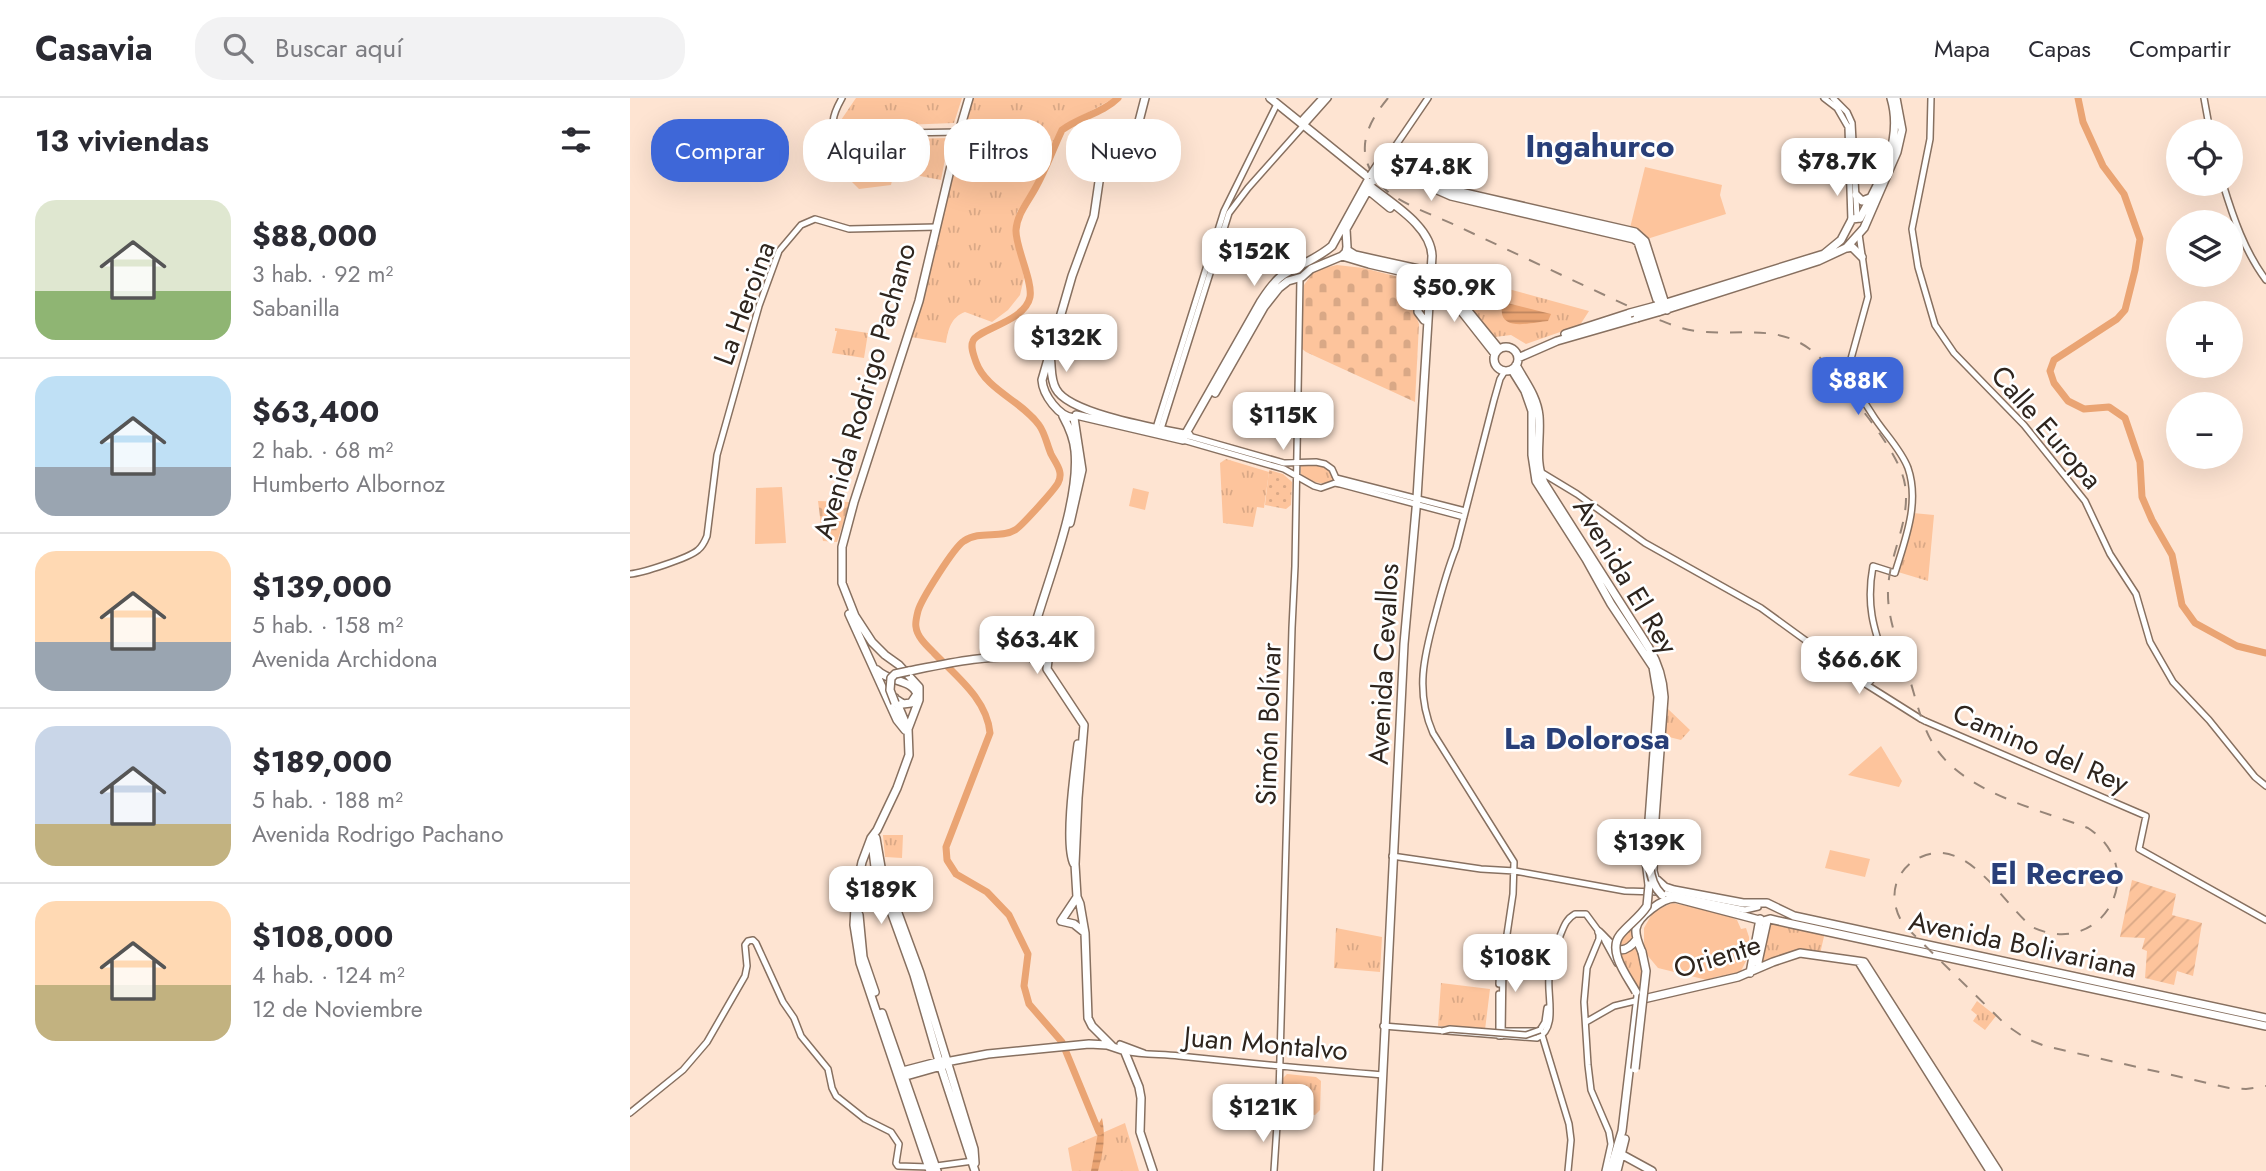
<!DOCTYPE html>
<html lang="es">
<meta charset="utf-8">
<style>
:root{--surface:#fff;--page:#f2f2f3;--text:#2b2b33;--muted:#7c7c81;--line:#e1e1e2;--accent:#3e67d8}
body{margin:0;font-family:Jost,sans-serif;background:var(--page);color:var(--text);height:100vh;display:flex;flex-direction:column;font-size:26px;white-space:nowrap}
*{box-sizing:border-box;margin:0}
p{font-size:23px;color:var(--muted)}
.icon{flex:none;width:38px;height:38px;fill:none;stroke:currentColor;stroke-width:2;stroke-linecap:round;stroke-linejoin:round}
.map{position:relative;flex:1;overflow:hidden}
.drawer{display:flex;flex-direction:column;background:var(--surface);width:630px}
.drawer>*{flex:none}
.banner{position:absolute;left:21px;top:21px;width:665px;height:63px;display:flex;gap:14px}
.buttons{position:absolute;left:1536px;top:21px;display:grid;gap:14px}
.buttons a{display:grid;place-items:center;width:77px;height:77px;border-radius:50%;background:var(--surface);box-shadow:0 7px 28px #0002;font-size:35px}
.price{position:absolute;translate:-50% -60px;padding:0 16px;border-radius:14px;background:#fff;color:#222;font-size:23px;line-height:46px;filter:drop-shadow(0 2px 4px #0008)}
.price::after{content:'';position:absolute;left:50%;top:42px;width:21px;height:16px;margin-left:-10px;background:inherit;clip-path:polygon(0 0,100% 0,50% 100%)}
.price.on{background:var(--accent);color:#fff}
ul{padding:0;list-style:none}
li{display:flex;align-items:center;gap:21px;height:175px;padding:0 35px}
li+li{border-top:2px solid var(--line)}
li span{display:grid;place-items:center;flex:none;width:196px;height:140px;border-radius:21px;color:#555}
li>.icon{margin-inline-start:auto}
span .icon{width:84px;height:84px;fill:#fffc;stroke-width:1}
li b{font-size:30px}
h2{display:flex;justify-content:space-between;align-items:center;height:84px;padding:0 35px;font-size:30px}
.tag{padding:0 24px;border-radius:28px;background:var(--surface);box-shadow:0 7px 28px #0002;font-size:24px;line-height:63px}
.tag.on{background:var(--accent);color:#fff}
header{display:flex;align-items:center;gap:42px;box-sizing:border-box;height:98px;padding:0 35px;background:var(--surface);border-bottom:2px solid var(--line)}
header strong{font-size:33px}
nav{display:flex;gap:38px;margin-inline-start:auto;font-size:24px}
.search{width:490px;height:63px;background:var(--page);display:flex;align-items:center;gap:18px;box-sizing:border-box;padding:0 24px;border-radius:28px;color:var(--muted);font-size:26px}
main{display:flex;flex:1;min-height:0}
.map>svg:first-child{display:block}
</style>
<header>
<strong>Casavia</strong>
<div class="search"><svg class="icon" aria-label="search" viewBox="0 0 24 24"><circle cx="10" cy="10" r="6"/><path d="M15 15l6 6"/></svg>Buscar aquí</div>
<nav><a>Mapa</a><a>Capas</a><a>Compartir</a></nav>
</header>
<main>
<section class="drawer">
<h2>13 viviendas<svg class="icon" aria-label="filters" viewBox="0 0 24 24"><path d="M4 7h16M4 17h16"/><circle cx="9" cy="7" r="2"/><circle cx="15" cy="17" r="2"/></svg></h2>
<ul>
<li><span style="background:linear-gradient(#dfe7d0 65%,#8fb573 0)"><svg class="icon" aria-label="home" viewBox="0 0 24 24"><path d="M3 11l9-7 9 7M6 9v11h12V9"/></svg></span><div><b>$88,000</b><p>3 hab. · 92 m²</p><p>Sabanilla</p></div></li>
<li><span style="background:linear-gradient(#bfe0f5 65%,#9aa5b1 0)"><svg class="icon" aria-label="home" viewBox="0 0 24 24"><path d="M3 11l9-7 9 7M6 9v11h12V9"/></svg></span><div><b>$63,400</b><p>2 hab. · 68 m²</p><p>Humberto Albornoz</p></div></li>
<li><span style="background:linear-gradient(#ffd9b3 65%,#9aa5b1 0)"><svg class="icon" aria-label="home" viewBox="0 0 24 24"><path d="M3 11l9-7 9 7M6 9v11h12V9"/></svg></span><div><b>$139,000</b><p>5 hab. · 158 m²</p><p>Avenida Archidona</p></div></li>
<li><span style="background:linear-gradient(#c9d6e8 70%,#c2b280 0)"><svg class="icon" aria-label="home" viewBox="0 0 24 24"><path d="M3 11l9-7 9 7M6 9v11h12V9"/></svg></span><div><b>$189,000</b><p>5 hab. · 188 m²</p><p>Avenida Rodrigo Pachano</p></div></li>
<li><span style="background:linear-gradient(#ffd9b3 60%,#c2b280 0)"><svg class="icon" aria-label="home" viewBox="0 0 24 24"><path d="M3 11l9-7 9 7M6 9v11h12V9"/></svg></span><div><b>$108,000</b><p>4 hab. · 124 m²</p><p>12 de Noviembre</p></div></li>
</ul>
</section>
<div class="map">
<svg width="1636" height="1073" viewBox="0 0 1636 1073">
<defs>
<pattern id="grass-dots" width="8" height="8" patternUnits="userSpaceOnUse" patternTransform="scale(1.75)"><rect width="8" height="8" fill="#fdc49c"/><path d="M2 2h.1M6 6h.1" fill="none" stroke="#d9a886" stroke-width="1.8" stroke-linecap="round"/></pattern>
<pattern id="cemetery-stones" width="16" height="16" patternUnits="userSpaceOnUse" patternTransform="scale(1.75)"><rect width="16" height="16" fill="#fdc49c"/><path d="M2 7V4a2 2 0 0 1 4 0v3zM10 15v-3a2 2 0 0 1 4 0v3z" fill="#d9a886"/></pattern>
<pattern id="park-tufts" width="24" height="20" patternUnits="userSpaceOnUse" patternTransform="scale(1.75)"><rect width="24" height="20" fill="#fdc49c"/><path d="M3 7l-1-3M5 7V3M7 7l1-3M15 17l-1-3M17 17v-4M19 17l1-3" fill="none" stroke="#d9a886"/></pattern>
<pattern id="garden-furrows" width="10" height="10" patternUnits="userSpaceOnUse" patternTransform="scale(1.75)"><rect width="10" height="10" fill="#fdc49c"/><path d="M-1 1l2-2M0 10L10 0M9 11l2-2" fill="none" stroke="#d9a886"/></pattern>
<pattern id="water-rules" width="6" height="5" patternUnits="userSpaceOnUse" patternTransform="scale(1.75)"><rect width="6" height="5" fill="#eaa473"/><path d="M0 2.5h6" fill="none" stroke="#be855e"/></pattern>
</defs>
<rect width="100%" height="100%" fill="#fee4d2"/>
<path fill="url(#grass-dots)" d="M639 372 653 376 662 384 661 407 656 411 635 407Z"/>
<path fill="url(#cemetery-stones)" d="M707 167 733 170 785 183V215L789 226 785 304 676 254 671 250 674 187 685 172Z
M188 403 220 404 207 444 193 443Z"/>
<path fill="url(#park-tufts)" d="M226 0H332L324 25 273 27 228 35 216 33 209 25Z
M341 0H484L430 30 404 87 387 114 383 135 391 162 394 180 390 197 378 212 362 224 335 214C321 219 318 232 316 245L281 239Z
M319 40 311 82 290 78 267 77 273 49 279 41Z
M264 48 269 52 261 87 229 91 210 72 212 64 244 54 251 57Z
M817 166 835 168 849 183 959 213 950 227 896 246 881 237 865 239 809 174 810 168Z
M205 230 238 235 234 260 202 255 207 233H205Z
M596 361 639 374 634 410 627 409 623 429 593 425 590 365Z
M688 363 705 375 704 383C691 388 681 384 671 376V366Z
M1283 415 1304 417 1298 483 1268 474Z
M1038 611 1060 632 1051 642 1035 638Z
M253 737H273L272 760 255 759Z
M1012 818 1004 834C1012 858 1017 870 1009 896L988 853 990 841Z
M1140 823 1195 834 1190 856 1170 853 1132 866 1131 862Z
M706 830 752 839 750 874 704 870Z
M811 885 860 891 855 932 808 928Z
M1347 903 1366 918 1355 932 1343 923 1347 917 1341 912Z
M657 976 686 979 691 983 690 1012 685 1017 654 1014 650 1009 652 981Z
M495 1025 509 1073H442L438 1050Z"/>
<path fill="url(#garden-furrows)" d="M1502 782 1546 796 1542 817 1572 825 1563 878 1547 873 1544 887 1515 880 1517 853 1512 851 1515 840 1490 839Z"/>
<path fill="#fdc49c" d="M1015 69 1092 87 1090 97 1096 116 1017 141 1011 133 1000 130Z
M152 389 156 445 125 446 126 390Z
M503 390 519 394 515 412 499 408Z
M1251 648 1272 683 1269 689 1218 677Z
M1200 752 1240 761 1235 779 1195 770Z
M1042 805 1089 814 1107 822 1111 831 1116 830 1119 839V857L1111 873 1102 878H1089L1077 882 1028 870 1018 858 1014 848V830L1023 814Z"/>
<path fill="url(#water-rules)" d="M877 205 921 216 918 223C903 224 868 235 872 209Z
M472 1020C476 1039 473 1055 468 1073H461L468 1035 466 1030Z"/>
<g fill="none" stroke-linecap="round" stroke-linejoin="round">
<path stroke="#eaa473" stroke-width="7" d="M1448 0 1453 24 1473 68 1494 96 1510 141 1505 172 1495 212 1487 221 1424 262 1420 273 1424 285 1438 303 1454 311 1479 309 1495 320 1510 364 1512 399 1522 422 1542 457 1552 507 1565 525 1607 548 1636 555
M469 1034 432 944 399 906 394 888 398 856 379 817 357 794 326 776 317 762 316 749 360 635C357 601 326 578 304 555 297 548 287 539 286 529 285 525 287 517 288 513 291 502 324 449 334 443 350 432 370 441 385 432 390 430 425 391 428 385 434 374 426 366 421 356 417 347 415 335 409 327 392 303 356 292 346 264 344 258 340 249 343 243 347 231 395 224 400 199 403 183 385 148 386 132 387 116 398 104 406 89 416 71 423 51 432 32 449 19 473 15 488 0"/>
<defs>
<path id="minor" d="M212 0C203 16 196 32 216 42L272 35 329 34
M1194 0 1207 10 1218 29 1221 123
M1203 0 1217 14 1222 25 1227 119
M1301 0 1300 41 1282 131 1288 169 1305 227 1324 255 1394 327 1455 403 1480 456 1506 496 1520 544 1543 584 1579 622 1625 679 1636 688
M1574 0 1580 33
M670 24 692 0
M762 53 798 0
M1593 86C1603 119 1615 154 1636 182
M1229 136 1238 199 1219 268C1225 285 1232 302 1242 316 1253 334 1271 351 1278 370 1290 405 1275 442 1265 475L1243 468C1236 506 1243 530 1256 565L1237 587
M525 333 594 113 647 6
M530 334 599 115 618 90 698 0
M559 338 654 365 686 364 695 366 702 371 706 380 835 413
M553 342 654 371 684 388 691 390 705 385 710 386 834 419
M909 373 947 396 1015 445 1131 510 1237 587 1291 621
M0 476C12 475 59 460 68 452 73 448 75 443 77 438L87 357 129 208 149 153 171 127 185 121 219 131 307 129
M1295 623 1516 718 1509 751 1636 822
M762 758 851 771 885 773 995 793 1028 794 1115 812 1128 809
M969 834V841L957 870 954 904 958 967 961 992 979 1034 981 1046 975 1073
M975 843 987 865
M869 886 870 867 873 863
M869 896V938
M956 924 984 908 1009 902 1008 901
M753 928 907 940C928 931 917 898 919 880 921 865 925 851 930 838 934 828 936 821 945 816H956L970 835
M910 932 915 924 917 910
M872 933H904
M912 937 939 1026 941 1042 938 1073
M872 938 873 863 883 796 884 764 803 635C785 594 794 558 805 518 811 495 817 472 826 450L864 302 870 281 875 273
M490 946 514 955
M495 953C513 957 531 956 549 958 617 965 685 972 753 977
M0 1015 53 972 77 944 115 878 117 868 115 847 118 843 123 842 126 845 153 904 164 920 171 938 198 971 202 990 206 998 235 1021 261 1034 269 1046 266 1065 268 1068 299 1069 343 1063
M644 1073 649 996 662 530 665 468 670 180"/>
<path id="major" d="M640 0 739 80
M756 55 805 91 821 98 1004 141 1008 144 1030 211
M749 65 759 51 808 85 822 92 1005 134 1015 143 1037 212
M740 88C762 106 801 128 802 158L787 400 774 546 748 1073
M738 92 760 110
M1226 97 1232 103 1240 100
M1230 120C1250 83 1274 43 1261 0
M717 149 716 131 739 90
M1217 150 1222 149 1232 159
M717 152 725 157 793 172
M712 158 739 166 791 178
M789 175 788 214 794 222
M808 176 869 251
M806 181 865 256
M1033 206 1194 156 1211 142 1222 121 1230 120
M1028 214 1188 163 1216 150 1234 130 1267 54 1272 32 1266 0
M935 236 1000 215
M864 261a12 12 0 1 1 24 0a12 12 0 1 1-24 0Z
M420 258C422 269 420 281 426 291 439 316 530 331 559 337
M888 260 927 243 1007 220
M886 267C895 284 907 298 909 318 911 342 904 362 914 385L1019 550C1028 565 1033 581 1034 599L1024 734 1023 773 1025 780 1035 789 1044 792 1113 805H1137L1164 818 1636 920
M882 272 895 293 902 313V357L906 383 956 461 981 506 1023 569 1028 599 1016 763 1019 787
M585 295 634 209 649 190 658 183 672 179 681 171 712 158 716 154 717 149
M446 317 553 342
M444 320C429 319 413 297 412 282L442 178 464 118 471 70 507 31 515 0
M553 342 555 337 631 203C637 194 644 183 653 177 669 167 687 161 702 148L741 77
M440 425 452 372 444 320
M219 516 267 622 275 632
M403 549 404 531C418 481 450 404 445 353 444 341 439 329 433 318
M390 558 408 546 416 548 419 554 417 571 454 627 448 700 445 766 447 799 450 806 455 835 458 920 462 928 482 948
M247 572C260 585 282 581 287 596L281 605 273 606 267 602
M279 573C319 565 360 556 401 559L405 563 410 564 417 561
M265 600 278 631 279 657 267 690 247 732 241 740 232 764 226 792 224 827 230 865 300 1073
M278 631 289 602V589L269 567 255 557 242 544 225 518 212 485V449L224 404 289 203 329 34 339 0
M246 740 251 769 290 875 344 1051 345 1065
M242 744 245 769 284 877 309 963 345 1073
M444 766C434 746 445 670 448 646
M447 799 431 823 444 826 454 834
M229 817 233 859 245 894
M969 834C982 846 990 863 1007 841
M1012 854C1009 847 1005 839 1006 831 1007 819 1033 800 1045 800L1133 823 1140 821 1162 826 1636 928
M1229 864 1360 1073
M1129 869 1128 864 1137 823
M1120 875 1130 821
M1009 902 1108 879 1143 864 1170 855 1234 864 1368 1073
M252 915 307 1073
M494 952 509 989 511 1000 510 1034 523 1073
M269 974 315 962 321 963 358 956 459 946 477 947 495 953
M269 980 315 967
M989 1055 1022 1073
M980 1073 992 1033 1008 898
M987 1073 995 1041"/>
</defs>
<use href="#minor" stroke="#877060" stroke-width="8"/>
<use href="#major" stroke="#877060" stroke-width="10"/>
<use href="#minor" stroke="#fff" stroke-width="5"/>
<use href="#major" stroke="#fff" stroke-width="7"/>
<path stroke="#978578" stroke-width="2" stroke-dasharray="12 12" stroke-linecap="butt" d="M758 0C736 27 723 55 750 86 764 104 804 117 825 127 891 158 957 189 1024 220 1037 225 1051 231 1065 233 1114 239 1155 222 1193 263 1216 293 1270 352 1275 387 1281 423 1259 456 1258 492 1257 522 1270 551 1279 579 1286 601 1291 625 1302 644 1330 694 1408 711 1458 730 1522 772 1472 862 1402 829 1371 803 1337 738 1291 759 1281 763 1273 771 1268 781 1261 797 1265 814 1274 827L1376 927 1395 940 1415 948 1599 990 1616 991 1636 988"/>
<defs>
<path id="minor-bridge" d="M1291 621 1295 623
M812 933 820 931 896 937 910 932"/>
<path id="major-bridge" d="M741 77 749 65
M743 83 752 69
M793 172 808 176
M791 178 806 181
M1000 215 1026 208
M1007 220 1028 214
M265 605 260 592 261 580 265 576 279 573
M1024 734C1018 754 1016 782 1032 797
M1006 894C998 879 977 854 990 837 998 827 1010 819 1017 808L1019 787
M1005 971 1016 873 1012 854"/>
</defs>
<use href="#minor-bridge" stroke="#877060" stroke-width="8" stroke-linecap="butt"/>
<use href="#major-bridge" stroke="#877060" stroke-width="10" stroke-linecap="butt"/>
<use href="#minor-bridge" stroke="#fff" stroke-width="5"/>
<use href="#major-bridge" stroke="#fff" stroke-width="7"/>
</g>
<g text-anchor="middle" stroke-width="5" stroke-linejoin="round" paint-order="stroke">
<g font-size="28" fill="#2e251e" stroke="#fff">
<text transform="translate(114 205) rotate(-70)" y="10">La Heroina</text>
<text transform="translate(234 293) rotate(-74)" y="10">Avenida Rodrigo Pachano</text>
<text transform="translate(1417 329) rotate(49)" y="10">Calle Europa</text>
<text transform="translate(996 478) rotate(59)" y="10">Avenida El Rey</text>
<text transform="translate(753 566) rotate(-87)" y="10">Avenida Cevallos</text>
<text transform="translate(638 626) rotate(-88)" y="10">Simón Bolívar</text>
<text transform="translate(1411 650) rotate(23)" y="10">Camino del Rey</text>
<text transform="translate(1393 846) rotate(12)" y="10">Avenida Bolivariana</text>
<text transform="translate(1087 858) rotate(-17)" y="10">Oriente</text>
<text transform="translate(636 945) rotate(5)" y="10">Juan Montalvo</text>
</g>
<g font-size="30" font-weight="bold" fill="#293f78" stroke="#fff">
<text x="957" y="651">La Dolorosa</text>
<text x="1427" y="786">El Recreo</text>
</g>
<g font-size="32" font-weight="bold" fill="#293f78" stroke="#fff">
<text x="970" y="59">Ingahurco</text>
</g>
</g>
</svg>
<div class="buttons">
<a><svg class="icon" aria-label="locate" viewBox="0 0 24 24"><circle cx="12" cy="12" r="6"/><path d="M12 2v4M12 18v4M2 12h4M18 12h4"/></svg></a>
<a><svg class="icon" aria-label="layers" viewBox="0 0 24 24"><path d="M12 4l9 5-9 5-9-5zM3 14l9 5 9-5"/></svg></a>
<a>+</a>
<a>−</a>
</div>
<b class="price" style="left:1207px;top:100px">$78.7K</b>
<b class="price" style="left:801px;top:105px">$74.8K</b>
<b class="price" style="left:624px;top:190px">$152K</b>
<b class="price" style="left:824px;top:226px">$50.9K</b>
<b class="price" style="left:436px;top:276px">$132K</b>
<b class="price on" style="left:1228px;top:319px">$88K</b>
<b class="price" style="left:653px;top:354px">$115K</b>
<b class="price" style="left:407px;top:578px">$63.4K</b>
<b class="price" style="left:1229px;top:598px">$66.6K</b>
<b class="price" style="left:1019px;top:781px">$139K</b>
<b class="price" style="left:251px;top:828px">$189K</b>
<b class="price" style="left:885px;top:896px">$108K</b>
<b class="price" style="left:633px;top:1046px">$121K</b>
<div class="banner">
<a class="tag on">Comprar</a>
<a class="tag">Alquilar</a>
<a class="tag">Filtros</a>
<a class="tag">Nuevo</a>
</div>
</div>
</main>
